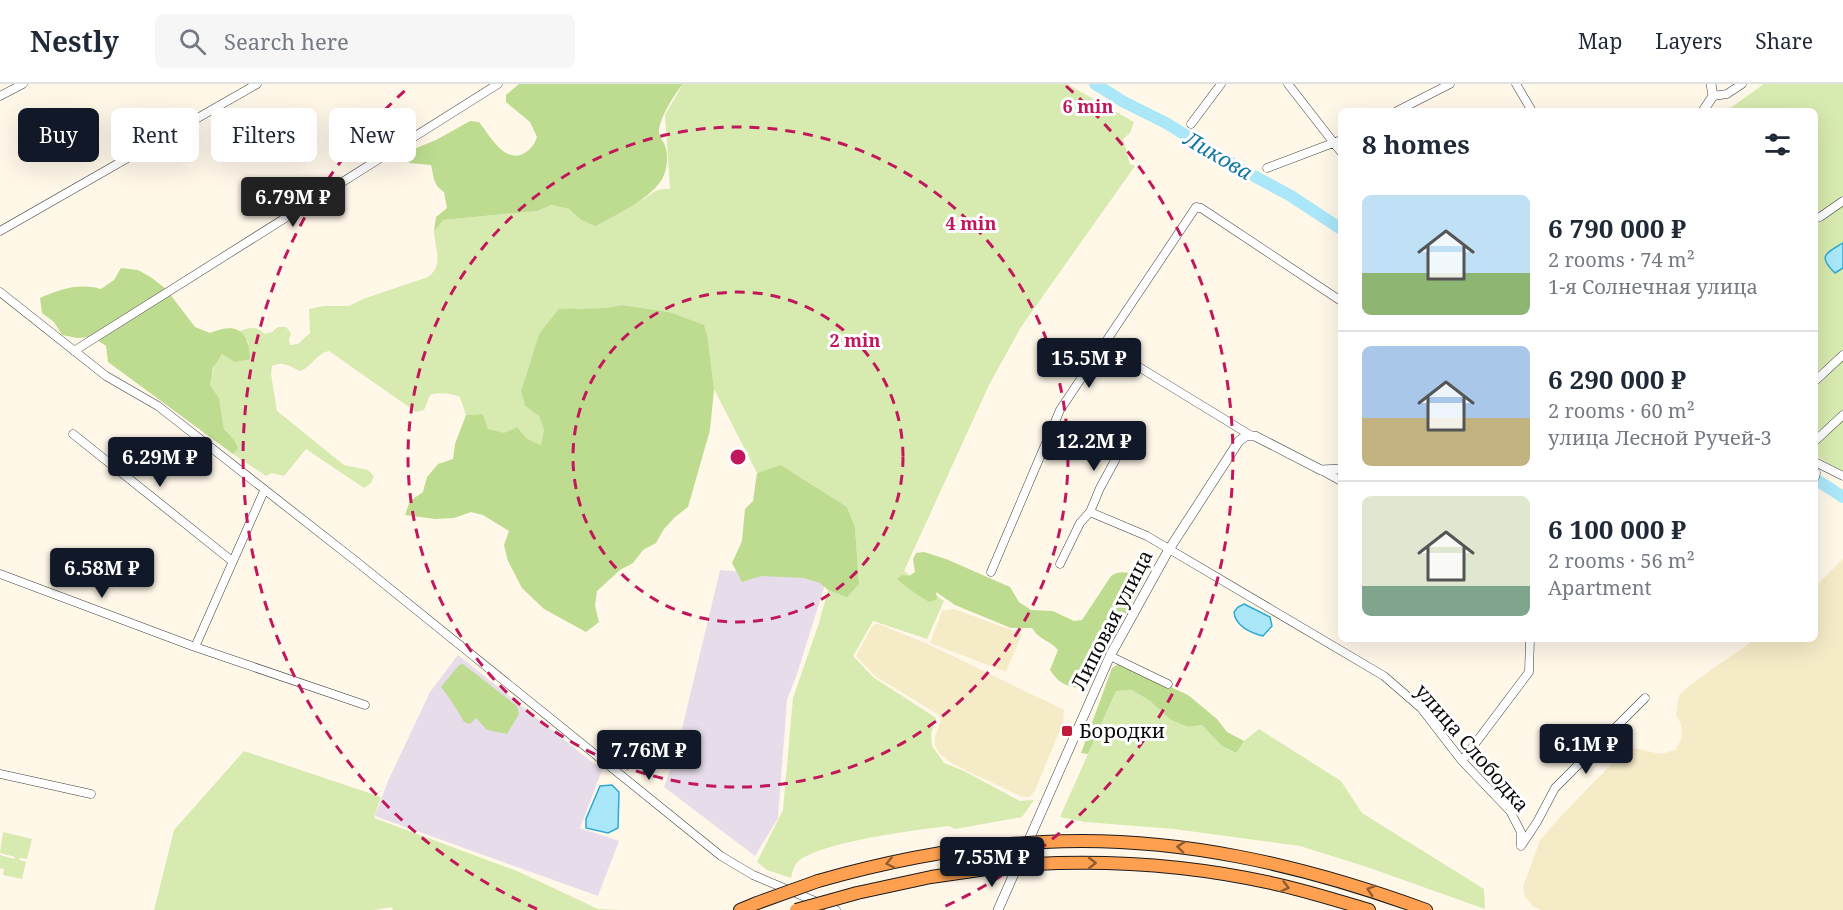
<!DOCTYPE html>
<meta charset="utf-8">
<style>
:root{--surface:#fff;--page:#f6f6f7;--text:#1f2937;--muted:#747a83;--line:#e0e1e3;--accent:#111827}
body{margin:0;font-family:"Noto Serif",serif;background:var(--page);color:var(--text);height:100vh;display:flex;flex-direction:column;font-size:22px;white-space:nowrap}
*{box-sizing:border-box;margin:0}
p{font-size:20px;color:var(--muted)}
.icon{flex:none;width:33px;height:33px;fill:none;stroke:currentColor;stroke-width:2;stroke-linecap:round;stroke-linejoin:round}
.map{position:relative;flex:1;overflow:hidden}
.panel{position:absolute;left:1338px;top:24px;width:480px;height:534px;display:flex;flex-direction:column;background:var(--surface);border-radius:9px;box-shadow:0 6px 24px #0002}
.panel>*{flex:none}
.top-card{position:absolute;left:18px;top:24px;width:570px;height:54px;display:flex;gap:12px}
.price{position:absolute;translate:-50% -51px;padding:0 14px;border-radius:6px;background:var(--accent);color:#fff;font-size:20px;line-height:39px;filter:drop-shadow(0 2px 3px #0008)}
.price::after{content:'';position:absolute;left:50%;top:36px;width:18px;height:14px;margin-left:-9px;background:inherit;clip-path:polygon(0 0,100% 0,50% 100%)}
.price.on{background:#222;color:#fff}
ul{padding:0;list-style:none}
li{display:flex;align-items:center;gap:18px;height:150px;padding:0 24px}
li+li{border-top:2px solid var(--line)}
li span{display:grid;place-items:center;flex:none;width:168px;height:120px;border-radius:9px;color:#555}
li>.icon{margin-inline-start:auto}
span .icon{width:72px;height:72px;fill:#fffc;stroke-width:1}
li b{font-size:26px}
h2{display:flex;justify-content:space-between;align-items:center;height:72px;padding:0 24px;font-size:26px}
.tag{padding:0 21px;border-radius:9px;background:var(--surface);box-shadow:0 6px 24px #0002;font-size:21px;line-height:54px}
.tag.on{background:var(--accent);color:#fff}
header{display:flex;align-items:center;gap:36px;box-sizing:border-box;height:84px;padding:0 30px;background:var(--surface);border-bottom:2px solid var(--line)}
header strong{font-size:28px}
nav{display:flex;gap:33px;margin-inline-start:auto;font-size:21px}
.search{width:420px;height:54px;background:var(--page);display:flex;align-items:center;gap:15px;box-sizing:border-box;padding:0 21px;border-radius:9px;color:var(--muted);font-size:22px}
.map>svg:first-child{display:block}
</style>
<header>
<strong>Nestly</strong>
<div class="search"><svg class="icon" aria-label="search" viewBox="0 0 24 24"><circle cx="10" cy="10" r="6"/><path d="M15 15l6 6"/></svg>Search here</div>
<nav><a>Map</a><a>Layers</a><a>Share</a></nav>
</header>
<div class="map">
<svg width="1843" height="826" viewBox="0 0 1843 826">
<rect width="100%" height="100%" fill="#fff7e8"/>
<path fill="#e7ddea" d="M720 486 827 494 797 590 787 616 778 734 755 772 664 703 676 670Z
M458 571 602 686 580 744 619 757 598 812 375 732 388 697 430 608Z"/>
<path fill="#f6ebc7" d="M1843 475V826H1541L1532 822 1525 812 1523 803 1540 756 1561 732 1628 663 1661 670 1675 666 1682 653 1681 640 1676 631 1679 611 1689 602 1712 585 1756 555H1815V503Z
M954 525 1022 550 1006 588 930 559 942 527Z
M878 540 928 560 1064 626 1063 639 1035 706 1030 713H1022L967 687 950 678 939 669 935 662V653L941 636 939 631 875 592 856 572 873 541Z"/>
<path fill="#d7eab0" d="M683 0H1067L1134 38 1130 49 1123 55 1130 80 1135 82 1021 243 989 301 904 487 944 517 927 555 873 537 853 572 873 593 936 634 931 650 932 662 944 679 964 687 1020 717 1034 716 1022 733 955 745 949 742C922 745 810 759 796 780 793 784 792 790 791 794L767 786 757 778 783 726 793 614 819 539 828 506 839 508 859 500 855 443 847 423 781 381 757 389 714 305 708 256 669 228 622 221 607 226 576 224 539 250 521 307 525 322 539 332 544 346 542 361 488 345 483 330 466 331 460 313C451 309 440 308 430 311L424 326 416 328 329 267C317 269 312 282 301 287 289 283 285 276 272 282L271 290 277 327 344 381 368 386 374 392 371 399 364 404 306 365 284 392 272 389 266 392 233 370 238 364 235 357 224 345 219 314 210 301C216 268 220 270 249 259L240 247C251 243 256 242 265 250L272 248 278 243H286L291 249 289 256 290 261 298 260 310 249 309 225 324 222H349L363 215 428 193C444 181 435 165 434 148L443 136 537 127 552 121 569 125 581 136C599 130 618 126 636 119 651 113 651 104 670 105L665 31Z
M1764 0H1843V387L1815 372V27H1726Z
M1132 606 1150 617 1171 636 1188 643 1202 641 1222 662 1235 669 1244 657 1259 645 1341 697 1362 729 1484 805 1485 825 1367 783 1300 762 1174 745 1085 738 1060 733 1116 607Z
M244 667 381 713 374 734 517 787 598 825 621 826H393L392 823 374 826H154L174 746Z
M3 748 32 755 27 775 20 774 19 776 26 778 22 795 3 791 4 785 0 784V771L14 775 15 773 0 769Z"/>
<path fill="#bddc8f" d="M519 0H683C675 9 658 36 659 49 660 54 664 58 665 62 669 72 667 88 661 97 646 118 618 129 596 142L581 136 569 125 552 121 537 127 443 136 434 148 436 133 447 124 444 108C433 101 434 93 431 81L409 79 407 71 414 65 436 56 470 37 479 38C490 52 506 82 526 68 532 64 535 59 537 53L530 38 506 18V11Z
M121 184 138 186 152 194 166 205 195 243 210 249C236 238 249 246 250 275L235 278 222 270 213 284 210 301 219 314 224 345 235 357 238 364 233 370 108 278 106 262 93 253 77 254 62 251 54 238 42 229 40 214C61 205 78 199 101 205L114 196Z
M622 221 669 228 704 241 708 256 714 305 710 346 688 423 675 433 664 445 656 459 643 466 633 479 620 486 597 507 595 522 599 538 586 548 544 525 522 504 508 477 504 461 509 447 483 431 471 428 454 434 435 435 405 431 410 417 423 408 427 393 438 380 453 375 455 360 466 331 483 330 488 345 504 349 517 343 527 355 541 361 544 346 539 332 525 322 521 307 539 250 559 225C581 223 601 227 622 221Z
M781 381 847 423 855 443 859 500 847 513 828 506 820 499 804 494 761 492 742 498 732 479 742 457 745 425 753 417 757 389Z
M924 468 946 475 1010 503 1019 518 1031 526 1053 527 1074 537 1082 536 1111 492C1121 485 1134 489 1144 496L1085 604C1069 604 1059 600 1050 586L1058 566C1050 556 1040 557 1032 544H1011L955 521 936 508 937 515 930 518C924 516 901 499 897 495L902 491 909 492 915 488 913 475 916 469Z
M463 580 517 622 519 630 507 650 487 646 476 634 470 640 464 638C457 626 450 614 441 603L459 581Z
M1117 581H1122L1188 611 1217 635 1227 648 1244 657 1236 669 1222 662 1202 641 1188 643 1171 636 1150 617 1132 606 1116 607 1088 670 1081 669 1112 584Z"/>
<path fill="#aae7f9" stroke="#2da9d3" stroke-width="1.5" d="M1843 159V184L1835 189C1817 172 1826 169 1843 159Z
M1244 520 1270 533 1272 542 1263 552C1251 549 1235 542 1234 528L1238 523Z
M612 701 619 708 618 744 608 749 586 744V735L600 702Z"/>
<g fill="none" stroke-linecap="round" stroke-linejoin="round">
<path stroke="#aae7f9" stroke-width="12" d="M1095 0 1124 18 1166 39 1243 86 1291 112 1341 145
M1815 395 1843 413"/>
<defs>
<path id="minor" d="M1288 0 1341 68
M1516 0 1532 27
M0 12 23 0
M1713 12 1727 10 1742 0
M1397 27 1450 0
M1191 40 1221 0
M1267 84 1341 56
M1820 133 1843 117
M0 147 257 0
M0 208 106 292 158 322 357 478 721 772 753 791 836 826
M1103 261 1250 351
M74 267 498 0
M1815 297 1843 271
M73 350 232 477
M1815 357 1843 331
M1815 378 1843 392
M1321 386 1341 397
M1815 393 1816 389
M264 407 195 563 365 621
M1090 428 1147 452 1384 592 1421 624 1462 677 1510 727 1521 748V762
M1060 480 1080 439 1090 428 1100 404 1125 358
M991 488 1060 326 1196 123 1201 124 1341 217
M0 490 195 563
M1110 572 1168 600
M1462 677 1529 588 1530 555
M0 690 91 710
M1521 762 1537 738 1555 704 1645 614"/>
<path id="tertiary" d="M1703 27 1713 12 1711 0
M998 826 1110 572 1168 467 1239 357 1246 352H1255L1321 386 1341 385"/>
<path id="trunk" d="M1044 758C1175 751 1303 781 1426 826
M1034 780C1113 776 1194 782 1271 799 1304 806 1336 816 1369 826
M818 797C881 779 945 766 1010 760
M857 809 931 793 1000 783
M740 826 757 819"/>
</defs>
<use href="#minor" stroke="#3d3d3d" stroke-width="9"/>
<use href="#tertiary" stroke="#3d3d3d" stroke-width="10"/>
<use href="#trunk" stroke="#1b1b1b" stroke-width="14"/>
<use href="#minor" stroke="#fff" stroke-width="8"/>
<use href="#tertiary" stroke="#fff" stroke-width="9"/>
<use href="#trunk" stroke="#fea050" stroke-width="12"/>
<defs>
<path id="trunk-bridge" d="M1010 760 1044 758
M1000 783 1034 780
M757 819 818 797
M796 826 857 809"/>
</defs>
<use href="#trunk-bridge" stroke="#1b1b1b" stroke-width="14" stroke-linecap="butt"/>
<use href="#trunk-bridge" stroke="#fea050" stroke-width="12"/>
</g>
<defs><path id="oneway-chevron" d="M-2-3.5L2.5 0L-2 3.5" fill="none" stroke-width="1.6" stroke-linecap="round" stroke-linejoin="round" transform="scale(1.5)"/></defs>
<g stroke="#905c30">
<use href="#oneway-chevron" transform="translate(1181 763) rotate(-174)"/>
<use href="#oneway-chevron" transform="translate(890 779) rotate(168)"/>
<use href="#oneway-chevron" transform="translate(1092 779)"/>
<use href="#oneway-chevron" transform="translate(1285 803) rotate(15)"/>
<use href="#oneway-chevron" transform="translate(1371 806) rotate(-163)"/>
</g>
<g fill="none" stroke="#c2185b" stroke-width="3" stroke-dasharray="10 8">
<circle cx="738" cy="373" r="165"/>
<circle cx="738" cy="373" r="330"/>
<path d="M537 825A495 495 0 0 1 410 2M1066 2A495 495 0 0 1 939 825"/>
</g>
<rect fill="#c01d3c" stroke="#fff" stroke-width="2" x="1061" y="641" width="12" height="12" rx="3"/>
<g text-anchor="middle" stroke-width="6" stroke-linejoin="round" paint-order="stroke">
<g font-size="20" fill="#0a0a0a" stroke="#fff">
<text transform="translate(1112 536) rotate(-63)" y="7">Липовая улица</text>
<text transform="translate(1472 664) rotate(49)" y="7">улица Слободка</text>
</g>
<g font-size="20" fill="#0a0a0a" stroke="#fff" text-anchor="start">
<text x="1079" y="654">Бородки</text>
</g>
<g font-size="21" font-style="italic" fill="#0f76a1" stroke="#fff">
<text transform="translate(1218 72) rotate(30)" y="7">Ликова</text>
</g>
</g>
<circle cx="738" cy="373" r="9" fill="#c2185b" stroke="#fff" stroke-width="3"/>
<g font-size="18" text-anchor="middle" font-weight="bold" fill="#c2185b" stroke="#fff" stroke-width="6" stroke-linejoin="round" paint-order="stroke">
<text x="1088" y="29">6 min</text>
<text x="971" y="146">4 min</text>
<text x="855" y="263">2 min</text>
</g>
</svg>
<b class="price on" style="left:293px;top:144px">6.79M ₽</b>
<b class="price" style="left:1089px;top:305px">15.5M ₽</b>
<b class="price" style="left:1094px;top:388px">12.2M ₽</b>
<b class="price" style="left:160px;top:404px">6.29M ₽</b>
<b class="price" style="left:102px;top:515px">6.58M ₽</b>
<b class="price" style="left:1586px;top:691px">6.1M ₽</b>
<b class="price" style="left:649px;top:697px">7.76M ₽</b>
<b class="price" style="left:992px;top:804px">7.55M ₽</b>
<div class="top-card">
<a class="tag on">Buy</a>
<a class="tag">Rent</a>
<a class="tag">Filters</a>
<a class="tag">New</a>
</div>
<section class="panel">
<h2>8 homes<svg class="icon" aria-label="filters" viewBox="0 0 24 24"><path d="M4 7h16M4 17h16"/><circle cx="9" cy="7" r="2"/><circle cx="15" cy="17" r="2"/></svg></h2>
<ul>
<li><span style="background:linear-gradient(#bfe0f5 65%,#8fb573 0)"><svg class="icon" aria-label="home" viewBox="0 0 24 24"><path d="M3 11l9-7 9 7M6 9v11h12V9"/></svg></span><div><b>6 790 000 ₽</b><p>2 rooms · 74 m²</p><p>1-я Солнечная улица</p></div></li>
<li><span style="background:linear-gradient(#a9c7e8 60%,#c2b280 0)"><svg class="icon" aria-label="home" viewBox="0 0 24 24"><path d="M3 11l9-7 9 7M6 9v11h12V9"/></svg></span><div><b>6 290 000 ₽</b><p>2 rooms · 60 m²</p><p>улица Лесной Ручей-3</p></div></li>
<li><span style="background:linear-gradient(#dfe7d0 75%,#7fa58c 0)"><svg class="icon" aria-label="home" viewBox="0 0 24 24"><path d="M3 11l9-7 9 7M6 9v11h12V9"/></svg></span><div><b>6 100 000 ₽</b><p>2 rooms · 56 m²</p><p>Apartment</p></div></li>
</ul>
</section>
</div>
